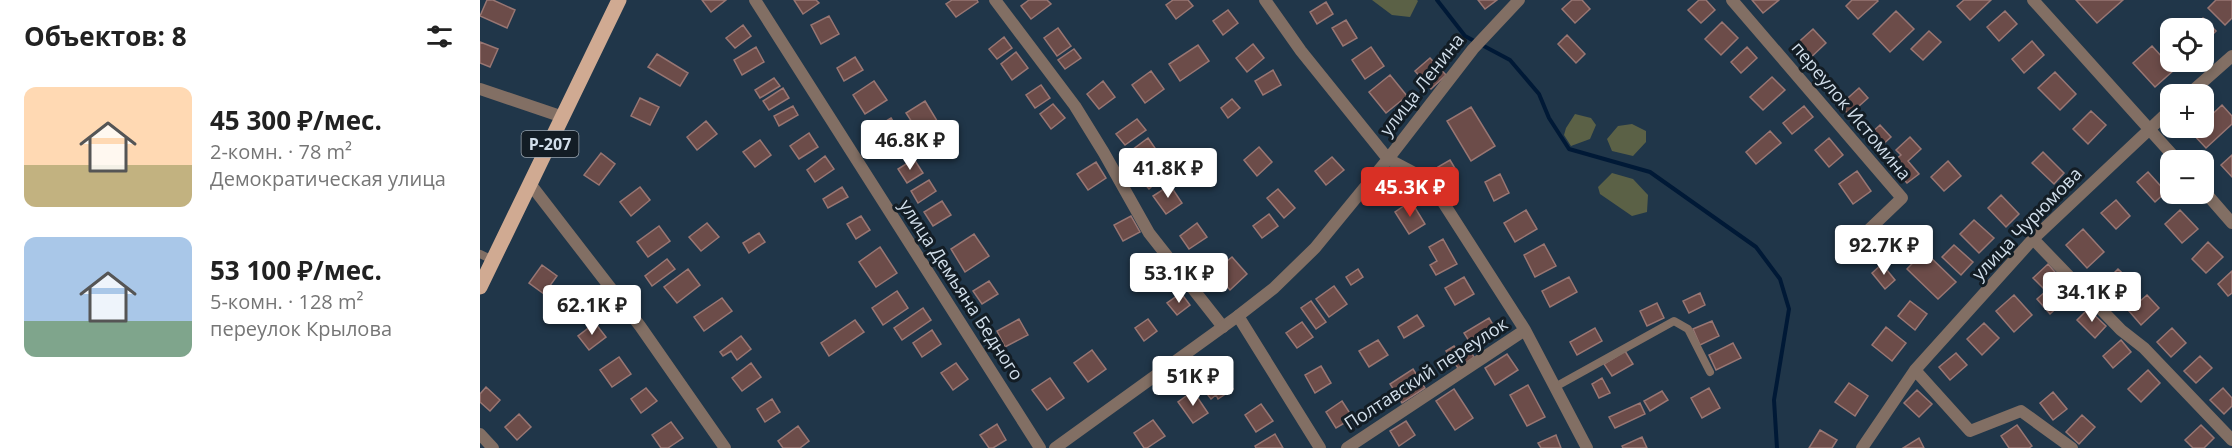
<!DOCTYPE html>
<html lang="ru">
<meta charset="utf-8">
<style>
:root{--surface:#fff;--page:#f2f2f2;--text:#222;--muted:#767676;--accent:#d93025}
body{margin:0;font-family:"Open Sans",sans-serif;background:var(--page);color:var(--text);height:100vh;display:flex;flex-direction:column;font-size:22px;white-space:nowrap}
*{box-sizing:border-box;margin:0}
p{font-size:20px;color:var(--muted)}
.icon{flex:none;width:33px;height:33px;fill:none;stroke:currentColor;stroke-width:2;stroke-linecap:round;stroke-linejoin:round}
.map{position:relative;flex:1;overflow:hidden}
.details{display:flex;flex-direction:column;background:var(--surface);width:480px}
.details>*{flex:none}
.buttons{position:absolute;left:1680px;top:18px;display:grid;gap:12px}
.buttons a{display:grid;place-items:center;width:54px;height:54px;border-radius:12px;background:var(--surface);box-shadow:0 3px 9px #0003;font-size:30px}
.price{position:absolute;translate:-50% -51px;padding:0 14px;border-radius:6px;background:#fff;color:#222;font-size:20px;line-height:39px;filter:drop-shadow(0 2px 3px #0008)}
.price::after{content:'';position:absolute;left:50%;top:36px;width:18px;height:14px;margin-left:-9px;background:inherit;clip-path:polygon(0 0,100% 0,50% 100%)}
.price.active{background:var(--accent);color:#fff}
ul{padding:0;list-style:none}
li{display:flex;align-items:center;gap:18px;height:150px;padding:0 24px}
li span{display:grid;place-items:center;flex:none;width:168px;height:120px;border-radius:12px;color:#555}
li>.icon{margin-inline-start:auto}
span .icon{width:72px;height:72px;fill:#fffc;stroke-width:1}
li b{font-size:26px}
h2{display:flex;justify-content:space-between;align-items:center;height:72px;padding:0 24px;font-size:26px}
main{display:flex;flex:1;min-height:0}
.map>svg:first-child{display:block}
</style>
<main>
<section class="details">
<h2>Объектов: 8<svg class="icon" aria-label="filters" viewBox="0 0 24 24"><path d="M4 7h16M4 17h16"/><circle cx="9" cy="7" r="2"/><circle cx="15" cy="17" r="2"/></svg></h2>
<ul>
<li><span style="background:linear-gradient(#ffd9b3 65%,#c2b280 0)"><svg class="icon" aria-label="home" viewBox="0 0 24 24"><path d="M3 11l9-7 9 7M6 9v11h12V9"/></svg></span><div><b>45 300 ₽/мес.</b><p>2-комн. · 78 m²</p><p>Демократическая улица</p></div></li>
<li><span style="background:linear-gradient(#a9c7e8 70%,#7fa58c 0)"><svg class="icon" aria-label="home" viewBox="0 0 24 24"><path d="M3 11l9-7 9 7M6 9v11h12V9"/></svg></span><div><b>53 100 ₽/мес.</b><p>5-комн. · 128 m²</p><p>переулок Крылова</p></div></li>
</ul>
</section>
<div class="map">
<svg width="1752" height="448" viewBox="0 0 1752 448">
<rect width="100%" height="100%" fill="#203649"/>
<path fill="#5b6146" d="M892 0H937L938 1 930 17 912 15Z
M1095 114 1111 118 1116 125 1110 139 1091 146 1084 135 1086 128Z
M1152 124 1166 131V142L1153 156 1132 151 1127 139 1138 126Z
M1132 173 1153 179 1168 195 1167 212 1152 216 1120 194 1118 187Z"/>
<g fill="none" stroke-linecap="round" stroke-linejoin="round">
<path stroke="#001936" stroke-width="4" d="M957 0 985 36 1030 60 1059 94 1069 118 1089 149 1170 172 1276 247 1300 279 1309 309 1294 400 1297 448"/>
</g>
<path fill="#6c4c49" stroke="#987673" stroke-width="1.5" d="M7 0H13L35 10 27 28 0 16Z
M222 0H246L231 12Z
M314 0H336L339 3 323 14Z
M472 0H497L498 2 476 17 466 4Z
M549 0H567L571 4 551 19 541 6Z
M693 0H708L713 6 696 19 686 5Z
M998 0H1017L1005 9Z
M1092 0H1102L1110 9 1095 23 1082 9Z
M1219 0H1226L1235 10 1221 23 1208 10Z
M1272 0H1299L1283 13Z
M1372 0H1397L1398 1 1378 19 1366 6Z
M1484 0H1511L1490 20 1477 6Z
M1596 0H1643L1617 23Z
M1736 0H1752V18L1745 25 1728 8Z
M846 2 853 14 837 24 830 12Z
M748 10 758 23 743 35 733 21Z
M1416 11 1434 29 1410 52 1393 34Z
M1525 11 1537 24 1519 41 1507 27Z
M349 16 359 34 341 44 331 25Z
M1723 18 1736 31 1724 43V28H1712Z
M866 20 877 38 863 46 852 28Z
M1242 22 1258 38 1241 55 1225 39Z
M263 25 271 36 255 48 246 38Z
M578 28 591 46 577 56 564 38Z
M1333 29 1346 43 1325 63 1312 48Z
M1449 31 1461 42 1443 60 1431 49Z
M1087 35 1105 54 1096 63 1078 44Z
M524 37 532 48 517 59 509 49Z
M1552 41 1564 55 1544 73 1532 59Z
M0 42 18 49 10 67 0 63Z
M773 44 784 58 767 72 756 58Z
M718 45 729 61 700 81 689 64Z
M1672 46 1694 70 1675 87 1653 63Z
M276 47 284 62 262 75 254 60Z
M891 47 904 66 885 79 872 60Z
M1267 47 1277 58 1261 73 1251 62Z
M594 49 601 58 585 69 578 60Z
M536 52 548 68 532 80 521 64Z
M177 54 208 73 200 86 168 67Z
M375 57 383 70 364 81 357 68Z
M950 58 966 75 951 89 935 71Z
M793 70 801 85 783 95 775 81Z
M671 71 684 89 665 103 652 85Z
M1575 72 1596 94 1580 110 1558 88Z
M910 75 927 96 906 113 889 92Z
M1292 77 1305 90 1283 110 1270 97Z
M294 78 300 86 280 98 275 90Z
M394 81 407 100 385 114 373 95Z
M623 81 635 97 619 109 607 94Z
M561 85 570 98 555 108 546 95Z
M303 88 309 98 289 110 283 101Z
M1379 88 1388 98 1369 115 1360 105Z
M160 98 179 107 170 125 151 116Z
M752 99 760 108 748 118 741 108Z
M445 101 459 124 441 136 426 113Z
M573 104 585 118 571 129 560 114Z
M1742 105 1752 116V124L1726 148 1712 133 1718 128H1724V122Z
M313 106 318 115 299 126 294 116Z
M1324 106 1333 117 1312 134 1303 123Z
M991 107 1015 146 991 161 967 121Z
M1611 111 1626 125 1608 144 1593 129Z
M411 118 422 135 404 146 393 129Z
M657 119 666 130 645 145 636 134Z
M226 121 237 134 217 150 207 137Z
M1400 125 1411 137 1399 148 1388 136Z
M1290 131 1301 143 1276 164 1266 152Z
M329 133 338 147 319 159 310 146Z
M1430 137 1441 149 1428 161 1439 174 1427 183 1410 164 1421 155 1416 150Z
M668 138 675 148 655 162 648 153Z
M1349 138 1363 155 1349 167 1335 150Z
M280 140 291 155 275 167 263 152Z
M779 147 792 162 777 176 764 160Z
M1563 152 1584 173 1574 184 1552 163Z
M121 153 135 164 119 185 104 175Z
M1752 155V177L1741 165Z
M345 156 354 169 335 182 327 170Z
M852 157 864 170 846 185 835 171Z
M434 159 443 173 427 183 418 169Z
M970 160 976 170 965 178 958 167Z
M1468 161 1481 176 1464 191 1451 177Z
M616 162 626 178 608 190 597 174Z
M678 166 685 174 669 189 661 180Z
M1377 171 1391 191 1373 204 1359 184Z
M1668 172 1686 192 1675 202 1657 182Z
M1020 174 1029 193 1014 201 1005 182Z
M449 180 456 191 438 203 431 191Z
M690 185 702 203 686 214 673 196Z
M160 187 170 200 151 216 140 202Z
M362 187 368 197 348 208 343 199Z
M798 189 815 208 804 218 787 198Z
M1521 195 1539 214 1526 227 1508 208Z
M1636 200 1650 216 1636 229 1621 213Z
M462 201 471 215 453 226 444 212Z
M931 201 945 224 929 234 915 212Z
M1046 210 1057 229 1035 242 1024 223Z
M1700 210 1718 229 1702 243 1685 224Z
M789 214 798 226 782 238 773 226Z
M381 216 390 230 376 239 367 224Z
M651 216 660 232 643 241 634 225Z
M1494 220 1514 238 1499 253 1480 234Z
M227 223 239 237 221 251 209 237Z
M717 223 727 237 709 249 700 236Z
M179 226 190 241 168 257 157 242Z
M1603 229 1624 252 1607 268 1586 245Z
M279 233 285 242 269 253 263 243Z
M494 234 509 256 485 272 471 249Z
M963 239 977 264 956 275 950 265 957 261 949 247Z
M1728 242 1743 257 1726 273 1712 259Z
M1064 244 1076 266 1055 277 1044 255Z
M1474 245 1493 262 1481 275 1462 257Z
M400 247 417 273 396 287 379 262Z
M1444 251 1476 282 1458 299 1427 269Z
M673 256 681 269 665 278 657 265Z
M752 257 767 274 750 290 734 272Z
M187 259 195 269 172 286 165 276Z
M1402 264 1415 280 1405 289 1392 273Z
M1568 264 1593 293 1570 314 1557 299 1566 291 1553 278Z
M62 265 77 276 64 294 49 283Z
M208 269 220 285 197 303 184 287Z
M878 269 883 277 871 285 866 277Z
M1638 269 1654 284 1640 298 1624 283Z
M1752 271V293L1748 296 1738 284Z
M984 277 994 294 975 305 965 288Z
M1089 277 1097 292 1070 307 1062 291Z
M509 281 518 294 502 304 493 291Z
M854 286 867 304 849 317 836 299Z
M417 291 428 308 403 325 392 308Z
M701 293 710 305 697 315 687 303Z
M1220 293 1225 305 1209 313 1203 301Z
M92 295 102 307 86 320 76 308Z
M1534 295 1552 315 1534 332 1516 311Z
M1667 295 1679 308 1661 325 1649 311Z
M242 298 252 311 224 331 214 317Z
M831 301 846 322 836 329 821 308Z
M1430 301 1447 314 1435 330 1418 316Z
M1177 303 1184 318 1167 326 1160 311Z
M443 308 451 320 422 340 414 328Z
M1608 309 1626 326 1615 338 1597 320Z
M937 315 944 326 924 338 918 327Z
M1009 318 1019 335 994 349 984 333Z
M539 319 548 335 525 347 517 331Z
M668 319 677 331 664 341 655 328Z
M375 320 384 332 349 356 341 343Z
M1232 321 1239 336 1220 345 1213 329Z
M822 322 833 337 817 348 806 333Z
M115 323 126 337 109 350 98 336Z
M1504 323 1519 338 1502 355 1487 339Z
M1406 327 1426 343 1412 361 1392 345Z
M1115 328 1122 341 1097 355 1090 342Z
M1692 328 1706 343 1691 357 1677 342Z
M452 330 461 344 442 357 433 343Z
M261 336 271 349 257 360 251 351 243 356 240 352Z
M898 340 908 355 889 367 879 351Z
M1641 340 1651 352 1633 368 1623 356Z
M1253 343 1261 358 1236 370 1229 355Z
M974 346 980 355 989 349 994 357 978 368 966 351Z
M612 350 626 369 608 382 594 363Z
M1145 351 1153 364 1132 376 1124 364Z
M1476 353 1487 365 1470 380 1459 367Z
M1027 354 1038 370 1015 385 1005 368Z
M1720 356 1732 368 1716 383 1704 371Z
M139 357 151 374 132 387 120 370Z
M271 363 281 377 262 391 252 378Z
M476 363 488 379 473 390 461 373Z
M841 366 851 383 835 393 825 375Z
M933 369 945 388 922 403 910 384Z
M740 370 753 389 738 399 736 395 731 399 720 385Z
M1668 370 1680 383 1661 402 1648 389Z
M570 378 584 398 567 410 552 390Z
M1122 378 1130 393 1119 398 1112 384Z
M1369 383 1388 396 1375 416 1355 402Z
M1048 385 1065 417 1047 426 1030 395Z
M6 387 20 400 10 411 0 402V394Z
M166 388 177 401 161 413 151 399Z
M1229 388 1240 408 1222 418 1211 398Z
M1743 388 1752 398V406L1744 414 1730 400Z
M974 389 993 418 975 430 956 401Z
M1437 390 1452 404 1439 417 1424 403Z
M713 391 728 413 713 423 698 402Z
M1182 391 1188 400 1170 411 1164 401Z
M1573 392 1587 409 1573 420 1560 403Z
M292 399 300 412 285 422 277 409Z
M862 401 873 418 856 428 846 412Z
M1160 403 1165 414 1135 428 1129 417Z
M781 404 793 421 776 432 765 415Z
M39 414 51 427 37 440 25 427Z
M1602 415 1615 427 1599 444 1586 432Z
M673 420 685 436 667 448H664L654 433Z
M926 421 935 435 919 446 910 431Z
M191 422 203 438 188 448H181L172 435Z
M517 424 526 440 513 448H509L500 435Z
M1537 425 1552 446 1549 448H1529L1521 436Z
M1721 425 1734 438 1724 448H1713L1705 440Z
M318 426 329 441 320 448H303L298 441Z
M1340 430 1357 440 1352 448H1329Z
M795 434 803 448H776L775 446Z
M1076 435 1081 448H1061L1058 443Z
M1162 437 1167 448H1143L1142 446Z
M1439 438 1444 448H1423Z"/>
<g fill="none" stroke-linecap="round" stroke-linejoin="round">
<path stroke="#826f64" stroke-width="8" d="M0 254 13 260
M1075 387 1194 321 1208 329 1230 372"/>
<path stroke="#826f64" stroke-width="12" d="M275 0 560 448
M515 0 595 106 624 153 669 233 743 327
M785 0 821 51 908 159 942 177 959 196 1045 330 1107 448
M1252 0 1422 198 1377 241
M1553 0 1697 160
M0 89 83 117
M1709 94 1752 56
M51 185 160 326 245 448
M1724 191 1752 223
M1553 239 1641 330 1664 348 1752 440
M758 316 840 448
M1435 370 1490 431 1541 411 1592 448
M867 448 1045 330
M1382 448 1435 370 1553 239 1690 110"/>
<path stroke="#826f64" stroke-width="12" d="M0 434 13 448
M575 448 758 316 794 288 835 248 908 159 993 49 1039 0"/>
<path stroke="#d0aa92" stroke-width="15" d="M0 287 139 0"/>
</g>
<g text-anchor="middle" stroke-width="6" stroke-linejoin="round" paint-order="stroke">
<rect fill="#131d25" stroke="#98a4af" stroke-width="1.5" x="41.5" y="131" width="57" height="26" rx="4.5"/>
<g font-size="16" font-weight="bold" fill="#d1deea">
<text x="70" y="150">Р-207</text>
</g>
<g font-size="18" fill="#d1deea" stroke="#131d25">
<text transform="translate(942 85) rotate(-52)" y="6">улица Ленина</text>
<text transform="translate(1371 111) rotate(50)" y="6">переулок Истомина</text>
<text transform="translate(1547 224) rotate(-46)" y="6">улица Чурюмова</text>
<text transform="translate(481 290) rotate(57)" y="6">улица Демьяна Бедного</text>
<text transform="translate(946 374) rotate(-33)" y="6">Полтавский переулок</text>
</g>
</g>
</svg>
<div class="buttons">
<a><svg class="icon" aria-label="locate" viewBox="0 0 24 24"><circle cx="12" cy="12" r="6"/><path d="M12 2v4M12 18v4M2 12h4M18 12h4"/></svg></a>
<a>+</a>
<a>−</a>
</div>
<b class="price" style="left:430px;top:171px">46.8K ₽</b>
<b class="price" style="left:688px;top:199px">41.8K ₽</b>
<b class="price active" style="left:930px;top:218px">45.3K ₽</b>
<b class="price" style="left:1404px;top:276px">92.7K ₽</b>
<b class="price" style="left:699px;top:304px">53.1K ₽</b>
<b class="price" style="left:1612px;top:323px">34.1K ₽</b>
<b class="price" style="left:112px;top:336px">62.1K ₽</b>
<b class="price" style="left:713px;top:407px">51K ₽</b>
</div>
</main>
